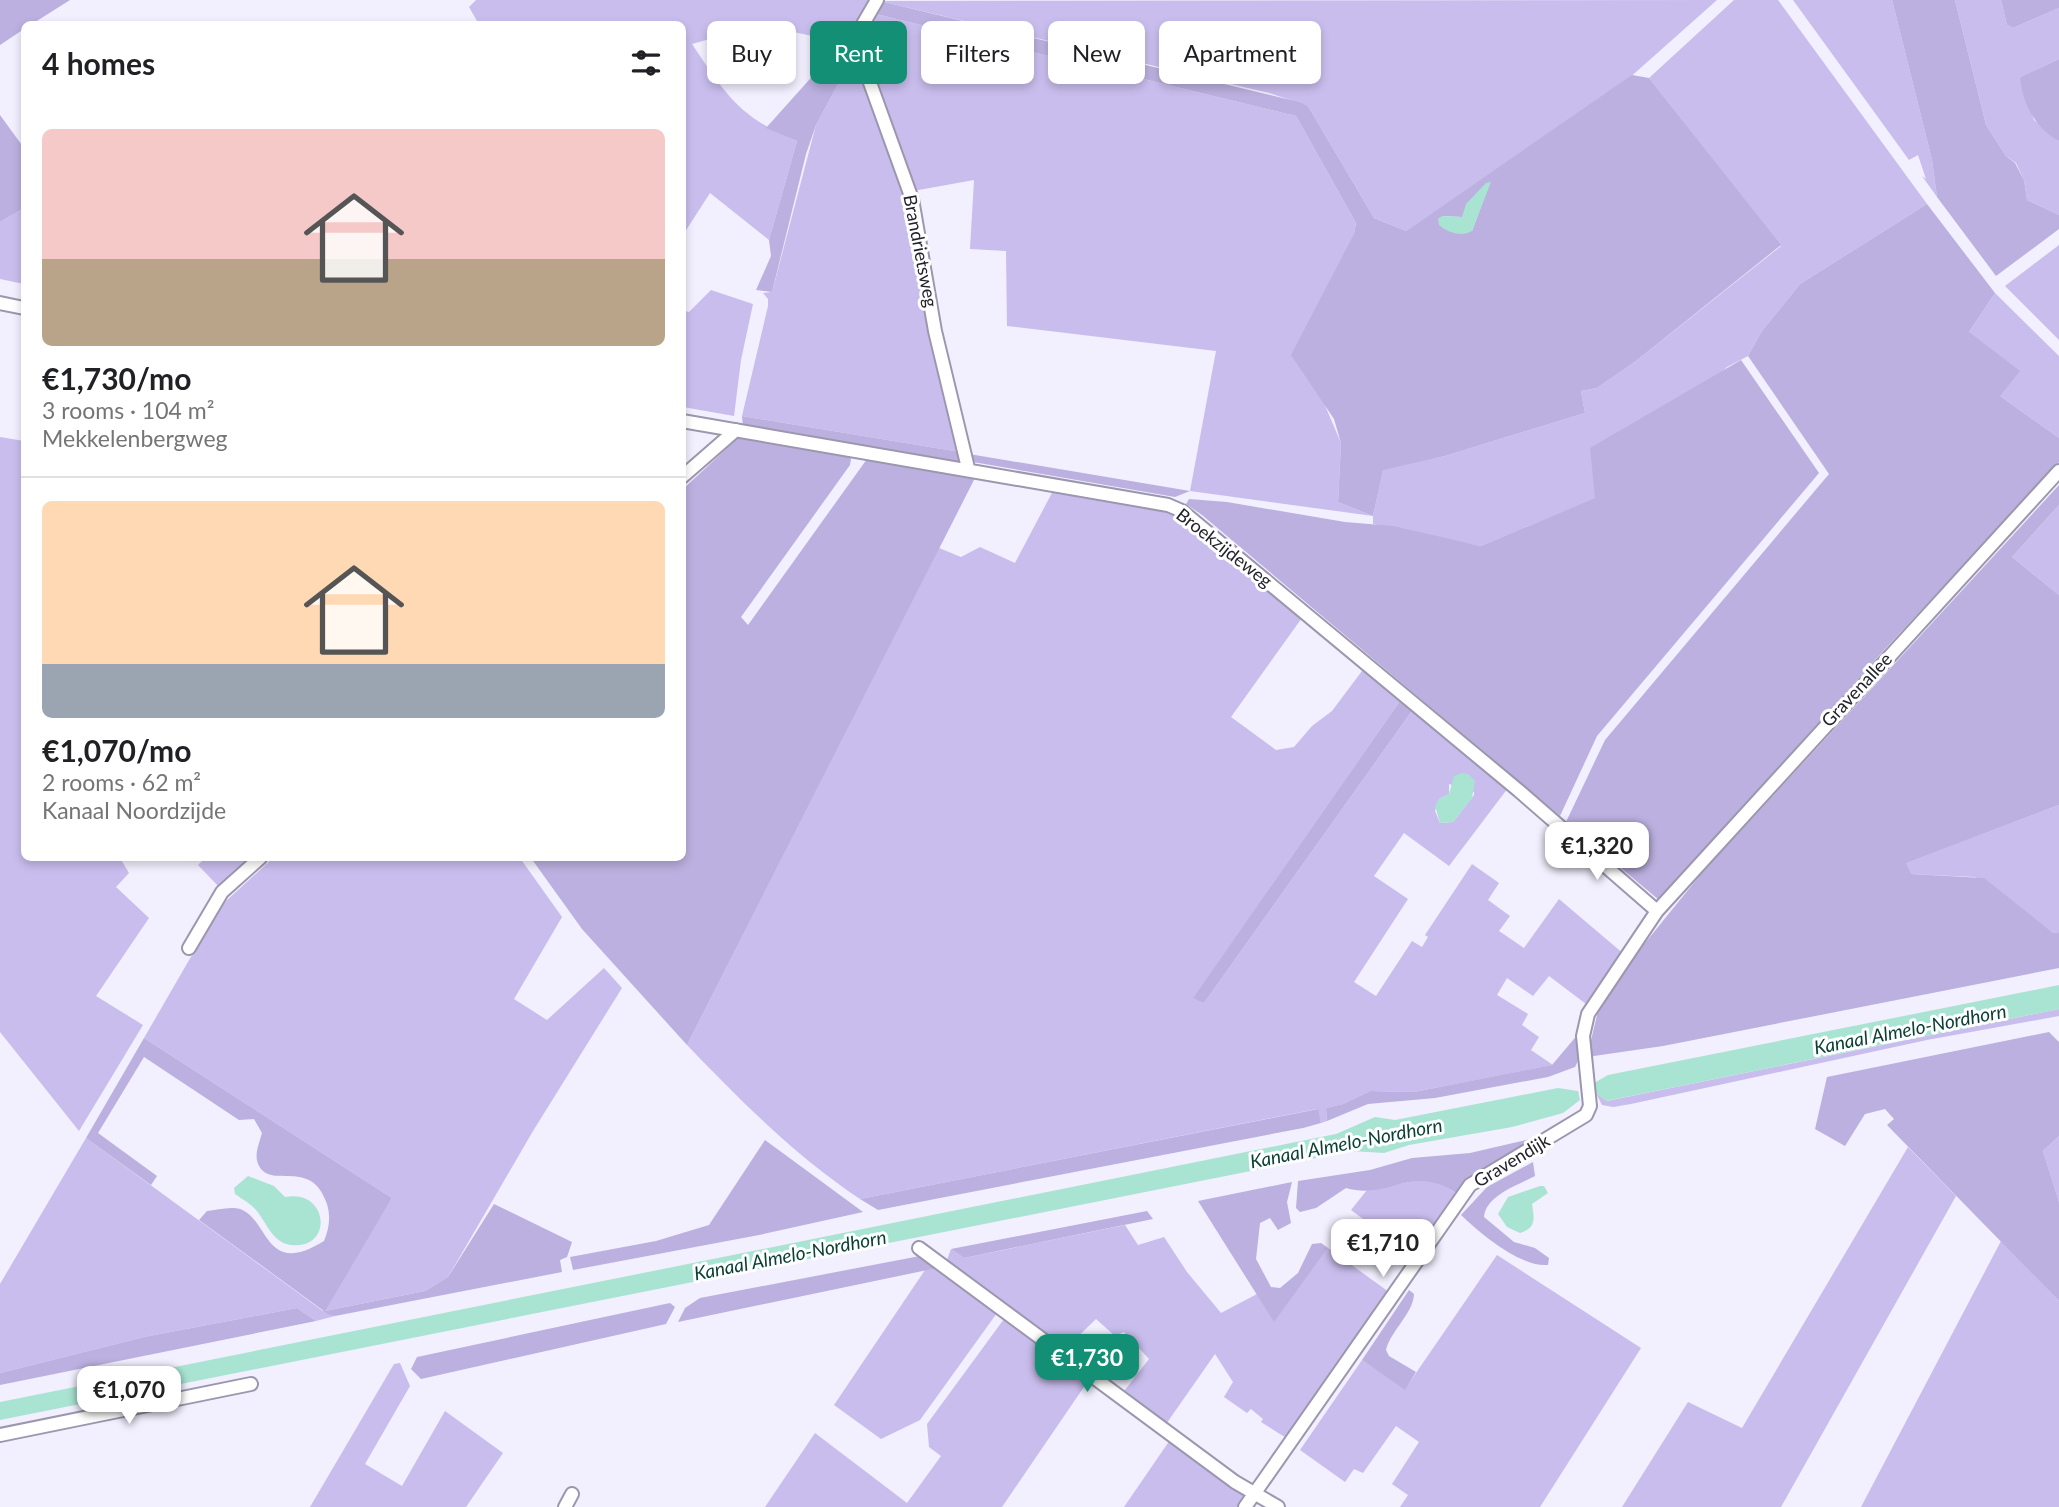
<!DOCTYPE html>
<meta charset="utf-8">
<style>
:root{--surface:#fff;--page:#f2f2f2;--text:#202124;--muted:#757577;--line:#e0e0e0;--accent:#138f75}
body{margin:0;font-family:Lato,sans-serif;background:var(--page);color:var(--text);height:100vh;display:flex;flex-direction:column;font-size:26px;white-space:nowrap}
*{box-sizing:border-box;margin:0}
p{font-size:23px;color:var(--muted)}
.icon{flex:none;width:38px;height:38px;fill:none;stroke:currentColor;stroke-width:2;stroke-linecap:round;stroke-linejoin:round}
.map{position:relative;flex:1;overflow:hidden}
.side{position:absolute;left:21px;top:21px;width:665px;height:840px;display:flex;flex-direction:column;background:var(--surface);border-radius:10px;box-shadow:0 4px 10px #0003}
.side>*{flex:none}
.guide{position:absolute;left:707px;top:21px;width:665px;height:63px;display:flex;gap:14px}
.price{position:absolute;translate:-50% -60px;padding:0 16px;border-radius:14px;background:#fff;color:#222;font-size:23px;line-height:46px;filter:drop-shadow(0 2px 4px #0008)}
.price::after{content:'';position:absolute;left:50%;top:42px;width:21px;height:16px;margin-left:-10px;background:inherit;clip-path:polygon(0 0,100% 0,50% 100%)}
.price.current{background:var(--accent);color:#fff}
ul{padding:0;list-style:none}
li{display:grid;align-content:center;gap:14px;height:371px;padding:0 21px}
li+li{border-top:2px solid var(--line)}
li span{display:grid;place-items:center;height:217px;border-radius:10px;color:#555}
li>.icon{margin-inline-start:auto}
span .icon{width:126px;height:126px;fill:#fffc;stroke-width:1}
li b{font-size:30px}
h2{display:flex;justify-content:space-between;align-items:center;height:84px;padding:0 21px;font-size:30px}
.chip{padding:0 24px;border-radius:10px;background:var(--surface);box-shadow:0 4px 10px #0003;font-size:24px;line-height:63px}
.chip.current{background:var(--accent);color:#fff}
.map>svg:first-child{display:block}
</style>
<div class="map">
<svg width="2059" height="1507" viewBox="0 0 2059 1507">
<rect width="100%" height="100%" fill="#f2effe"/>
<path fill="#c9bded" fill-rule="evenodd" d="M476 0H869L851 31V44L759 25 692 44C726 95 739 117 797 141L769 240 710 193 683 235 682 24H472L477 21 469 7Z
M1717 0 1627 80 1406 231 1374 218 1308 106 1269 93 880 1Z
M1734 0H1778L1927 204 1800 284 1762 331 1748 356 1727 367 1596 498 1481 546 1373 524V516L1190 491 1216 351 1007 326 1006 251 970 249 974 180 913 191 868 70 860 33 872 13 1296 116 1356 223 1324 403 1341 443 1338 502 1373 516 1383 469 1445 456 1585 413 1581 391 1597 388 1636 361 1781 246 1649 78Z
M1793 0H1892L1932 160 1937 197 1922 176 1926 179 1918 155 1909 160Z
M1955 0H2001L2007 25 2013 28 2059 8V59L2020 77 2034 120 2059 141V215L2027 200 2024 180 2016 163 2006 156 1986 125Z
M854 54 905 192 920 287 960 452 742 416 768 306V299L763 293 772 292 816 125Z
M24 208V284L0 279V222Z
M2059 245V340L2005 286Z
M711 290 753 304 741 360 734 416 683 407 682 310 689 312Z
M1995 293 2059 356V438L2000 396 1969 332Z
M0 437 24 441V858H120L129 873 116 887 149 918 96 996 143 1025 79 1131 0 1032Z
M1054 489 1161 506 1188 520 1304 615 1231 717 1276 750 1294 747 1312 726 1332 711 1365 667 1402 698 1194 997 1204 1003 1414 708 1508 788 1449 866 1404 833 1374 876 1408 899 1354 982 1376 996 1412 941 1422 947 1428 937 1425 935 1472 864 1499 883 1488 900 1510 916 1499 931 1524 948 1559 899 1625 955 1590 1007 1549 976 1533 996 1507 978 1497 995 1528 1014 1522 1025 1539 1037 1531 1050 1553 1065 1414 1092 1370 1091 1343 1104 1326 1108 1327 1121 1321 1123 1317 1109 860 1199C794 1155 741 1101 687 1045L939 548 961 557 980 547 1015 563ZM1449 784 1474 792V795L1453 822 1440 823 1435 811 1439 799 1449 794Z
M2059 505V595L2012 557Z
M2059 805V932L2053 933 1975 877 1910 874 1905 863Z
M205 858H256L221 889 198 865Z
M273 858H520L562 917 514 999 547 1020 604 968 622 988 533 1131 448 1277 425 1291 325 1311 335 1316 316 1321 297 1308 144 1337 0 1373V1284L86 1138 323 1311 392 1198 144 1038 214 917 226 901Z
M2059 1009V1016L1927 1040 1631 1104 1613 1107 1602 1105 1596 1093 1607 1101Z
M2059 1136V1202L2043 1151Z
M1908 1147 1956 1196 1781 1507H1622L1688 1402 1742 1428Z
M1426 1179 1437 1181 1457 1194 1413 1256 1351 1210 1367 1190Z
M1125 1225 1138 1245 1164 1237 1187 1272 1221 1313 1257 1294 1274 1321 1328 1248 1389 1292 1288 1439 1261 1422 1263 1419 1251 1409 1247 1413 1224 1397 1233 1382 1215 1354 1164 1427 1121 1395 1149 1359 1124 1332 1115 1336 1096 1319 1062 1352 945 1265 951 1249 964 1258Z
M2001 1241 2059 1301V1507H1861Z
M1497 1255 1641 1348 1540 1507H1400L1408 1495 1392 1484 1419 1442 1396 1426 1363 1473 1354 1469 1345 1482 1300 1450 1362 1360 1405 1389Z
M937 1268 997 1313 920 1420 881 1439 834 1405 925 1270Z
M1004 1319 1088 1381 1002 1507H765L815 1433 907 1503 941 1456 929 1447 927 1424Z
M400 1363 410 1386 365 1464 402 1486 445 1411 503 1453 466 1507H310L394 1364Z
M1170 1440 1247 1492 1244 1507H1124Z"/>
<path fill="#bbb0df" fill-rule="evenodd" d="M0 0H70L32 24H24V29L0 45Z
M1892 0H1955L1986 125 2006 156 2015 163 2024 180 2027 200 2059 215V229L1996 276 1937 197 1932 160Z
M2001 0H2059V8L2013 28 2007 25Z
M880 1 1299 102 1308 106 1374 218 1406 231 1632 75 1649 78 1781 245 1636 361 1597 388 1581 391 1585 413 1445 456 1383 470 1373 516 1338 502 1341 443 1334 419 1291 355 1354 234 1356 223 1296 116 872 13ZM1490 182 1472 231 1442 216 1462 217Z
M834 52 852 58 816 125 806 154 772 292 756 290 771 256 769 240 797 141 766 128Z
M2059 59V141C2036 129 2022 103 2020 77Z
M0 115 24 148V208L0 222Z
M1927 204 1995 293 1969 332 2020 371 2000 396 2059 438V462L1885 649 1659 900 1566 822 1605 740 1829 474 1748 356 1762 331 1800 284Z
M1741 360 1819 473 1597 736 1560 816 1202 515 1186 504 1189 499 1227 502 1345 522 1393 526 1481 546 1595 498 1590 448Z
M742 416 960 452 958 462 743 426Z
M738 438 849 455 851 459 850 465 741 617 748 625 867 459 976 476 687 1045 582 929 531 858H682L683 489Z
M969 454 1190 491 1175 497 973 462Z
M2059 485V505L2012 557 2059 595V805L1906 863 1911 874 1984 878 2053 933 2059 932V968L1663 1046 1587 1057 1598 1011 1619 975 1701 874Z
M1402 698 1414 708 1204 1003 1193 998Z
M2049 1032 2059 1042V1136L2043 1151 2059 1202V1301L1887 1125 1894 1119 1885 1109 1865 1114 1845 1146 1815 1129 1827 1077Z
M1579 1033 1578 1061 1575 1067 1548 1077 1435 1098 1368 1104 1327 1121 1326 1108 1343 1104 1370 1091 1414 1092 1552 1065Z
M144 1038 392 1198 325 1311 425 1291 448 1277 494 1204 572 1242 567 1257 560 1260 562 1272 335 1316 328 1314 199 1220 207 1211C217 1210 230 1206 240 1209 270 1220 264 1278 324 1241 329 1228 331 1218 327 1204 312 1159 276 1187 261 1169 252 1157 259 1145 262 1133L254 1119 239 1120 144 1057 98 1133 157 1176 151 1185 86 1138Z
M1318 1109 1321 1123 1303 1128 878 1210 860 1199Z
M1552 1134 1457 1194C1413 1162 1389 1201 1346 1188L1316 1208 1300 1212 1296 1208 1298 1181 1370 1170 1412 1158 1470 1153Z
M765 1140 863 1212 759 1235 573 1270 570 1257 656 1241 709 1225Z
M1533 1162 1535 1176C1518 1185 1486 1195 1484 1217L1514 1242 1535 1248 1549 1258 1548 1265C1520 1267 1481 1234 1461 1215L1487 1187Z
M1292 1182 1287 1202 1291 1223 1278 1230 1270 1218 1260 1223 1256 1259 1271 1287 1280 1288 1298 1273 1312 1244 1321 1243 1328 1248 1274 1322 1198 1201Z
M1147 1211 1153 1219 964 1258 951 1249Z
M920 1256 937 1268 678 1322 685 1308 700 1298Z
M1409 1290 1414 1294C1413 1314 1391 1330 1386 1350L1389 1356 1416 1372 1405 1390 1362 1360Z
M670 1303 675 1307 666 1324 421 1379 411 1369 417 1357Z
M297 1308 316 1321 0 1385V1373L144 1337Z"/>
<path fill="#a8e4d1" d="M1491 182 1472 231C1461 237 1449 233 1439 225L1438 219 1442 216 1462 217 1466 204 1486 183Z
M1462 773 1468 774 1475 781 1472 798 1453 822 1440 823 1435 806 1439 799 1449 794 1454 776Z
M2059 985V1009L1606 1101 1596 1093 1594 1083 1608 1075Z
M1558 1088 1578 1091 1580 1100 1563 1113 1512 1127 1409 1145 1384 1153 1351 1151 0 1420V1402L1336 1134 1375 1117 1395 1120Z
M248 1176 274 1186 285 1197C326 1189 333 1242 299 1245 274 1248 269 1226 256 1210 250 1203 242 1199 235 1194L234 1188Z
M1540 1186H1544L1548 1193 1532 1204C1534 1218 1537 1228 1520 1233L1507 1227 1498 1214 1508 1197Z"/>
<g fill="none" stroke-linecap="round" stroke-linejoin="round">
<defs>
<path id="minor" d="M877 0 859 31 860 55 912 199 935 331 968 468
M0 303 24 308
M682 421 1168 505 1182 511 1518 790 1657 911
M682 477 736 430
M189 948 222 892 260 858
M919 1248 1235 1482 1278 1507
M0 1435 251 1384
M565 1507 572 1494
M1245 1507 1470 1185 1586 1115 1590 1106 1583 1036 1588 1014 1657 911 2059 471"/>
</defs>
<use href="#minor" stroke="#9c97ae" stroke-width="16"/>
<use href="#minor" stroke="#fff" stroke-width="12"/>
</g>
<g text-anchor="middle" stroke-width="6" stroke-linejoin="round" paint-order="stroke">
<g font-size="18" fill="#23212a" stroke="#fefefe">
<text transform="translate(920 251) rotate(79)" y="6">Brandrietsweg</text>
<text transform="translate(1224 548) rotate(38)" y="6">Broekzijdeweg</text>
<text transform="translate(1857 690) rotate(-47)" y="6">Gravenallee</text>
<text transform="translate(1512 1161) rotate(-31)" y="6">Gravendijk</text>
</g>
<g font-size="19" font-style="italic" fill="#0b4034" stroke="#fefefe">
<text transform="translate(1910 1029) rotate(-11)" y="7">Kanaal Almelo-Nordhorn</text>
<text transform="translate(1346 1143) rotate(-11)" y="7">Kanaal Almelo-Nordhorn</text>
<text transform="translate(790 1255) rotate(-11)" y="7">Kanaal Almelo-Nordhorn</text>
</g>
</g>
</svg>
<b class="price" style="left:1597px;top:882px">€1,320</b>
<b class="price" style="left:1383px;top:1279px">€1,710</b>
<b class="price current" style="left:1087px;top:1394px">€1,730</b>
<b class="price" style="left:129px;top:1426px">€1,070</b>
<div class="guide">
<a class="chip">Buy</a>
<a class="chip current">Rent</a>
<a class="chip">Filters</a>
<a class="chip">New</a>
<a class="chip">Apartment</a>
</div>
<section class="side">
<h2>4 homes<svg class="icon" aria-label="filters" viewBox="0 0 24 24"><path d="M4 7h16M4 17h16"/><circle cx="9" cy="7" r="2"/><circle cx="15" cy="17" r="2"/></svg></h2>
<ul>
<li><span style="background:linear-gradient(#f6c9c9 60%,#b9a48a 0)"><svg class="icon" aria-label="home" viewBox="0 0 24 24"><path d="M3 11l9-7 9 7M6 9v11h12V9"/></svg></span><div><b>€1,730/mo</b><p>3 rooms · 104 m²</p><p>Mekkelenbergweg</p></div></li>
<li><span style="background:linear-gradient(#ffd9b3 75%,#9aa5b1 0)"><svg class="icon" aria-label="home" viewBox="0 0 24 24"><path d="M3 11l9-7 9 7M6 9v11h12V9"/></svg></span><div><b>€1,070/mo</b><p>2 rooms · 62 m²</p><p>Kanaal Noordzijde</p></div></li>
</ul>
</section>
</div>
